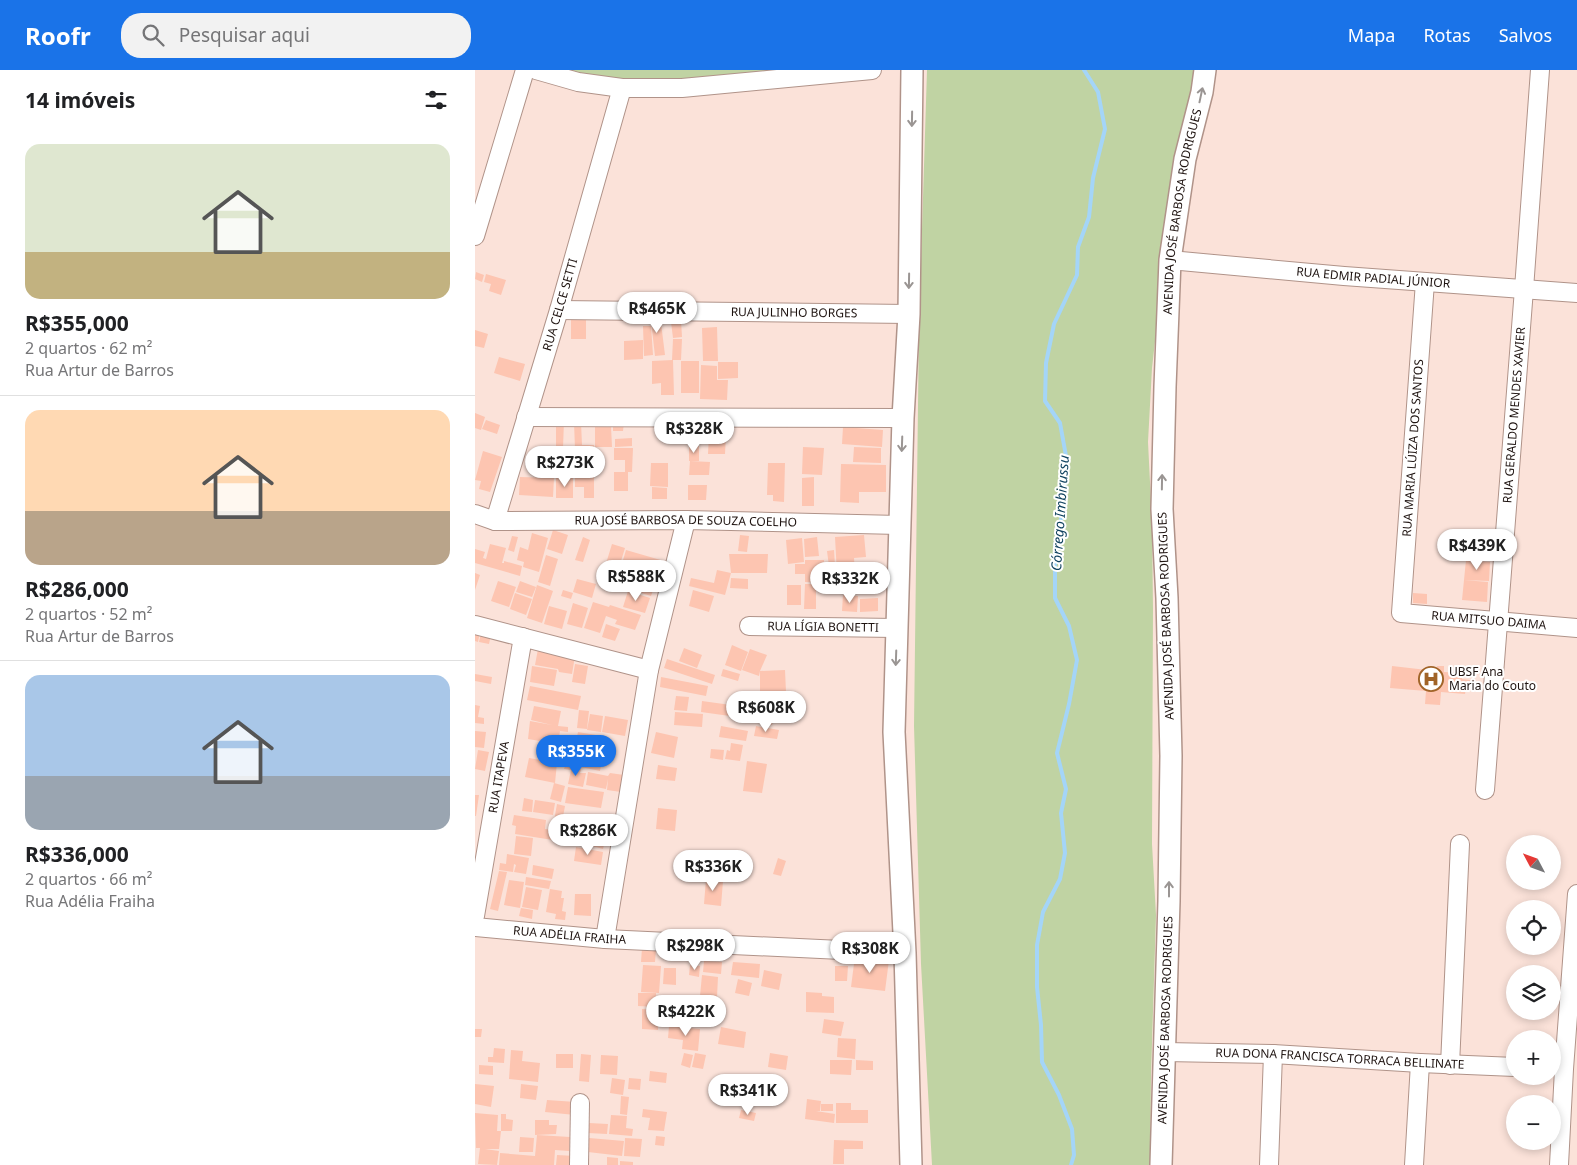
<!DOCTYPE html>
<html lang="pt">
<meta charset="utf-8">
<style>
:root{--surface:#fff;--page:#f2f2f2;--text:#202124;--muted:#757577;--line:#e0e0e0;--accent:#1a73e8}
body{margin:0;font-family:"Noto Sans",sans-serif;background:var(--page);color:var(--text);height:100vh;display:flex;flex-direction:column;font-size:19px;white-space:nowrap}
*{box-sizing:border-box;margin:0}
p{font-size:16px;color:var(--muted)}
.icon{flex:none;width:28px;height:28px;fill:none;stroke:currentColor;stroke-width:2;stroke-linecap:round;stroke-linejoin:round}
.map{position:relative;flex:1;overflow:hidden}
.details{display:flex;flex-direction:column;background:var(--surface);width:475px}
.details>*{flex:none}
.needle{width:32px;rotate:311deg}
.tools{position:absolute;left:1031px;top:765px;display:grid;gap:10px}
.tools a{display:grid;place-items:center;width:55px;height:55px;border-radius:50%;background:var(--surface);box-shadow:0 2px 8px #0003;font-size:25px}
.price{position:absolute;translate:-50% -42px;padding:0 11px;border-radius:18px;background:#fff;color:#222;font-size:16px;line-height:32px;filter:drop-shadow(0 1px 2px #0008)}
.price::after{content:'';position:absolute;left:50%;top:30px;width:15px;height:11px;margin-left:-8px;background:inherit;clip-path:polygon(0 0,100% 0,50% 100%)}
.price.on{background:var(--accent);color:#fff}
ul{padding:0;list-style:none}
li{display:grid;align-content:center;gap:10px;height:265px;padding:0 25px}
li+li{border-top:1px solid var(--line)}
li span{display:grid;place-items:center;height:155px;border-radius:15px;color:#555}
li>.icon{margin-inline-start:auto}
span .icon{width:90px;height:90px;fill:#fffc;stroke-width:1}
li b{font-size:21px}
h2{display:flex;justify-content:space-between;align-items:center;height:60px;padding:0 25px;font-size:21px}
header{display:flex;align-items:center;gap:30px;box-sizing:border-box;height:70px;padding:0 25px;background:var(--accent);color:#fff}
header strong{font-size:24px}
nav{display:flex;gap:28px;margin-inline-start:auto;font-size:18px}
.search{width:350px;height:45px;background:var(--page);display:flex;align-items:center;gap:12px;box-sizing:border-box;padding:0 18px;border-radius:20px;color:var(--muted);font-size:19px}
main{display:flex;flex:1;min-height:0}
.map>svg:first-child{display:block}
</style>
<header>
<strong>Roofr</strong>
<div class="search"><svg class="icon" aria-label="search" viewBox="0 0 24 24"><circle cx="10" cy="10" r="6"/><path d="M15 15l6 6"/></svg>Pesquisar aqui</div>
<nav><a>Mapa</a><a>Rotas</a><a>Salvos</a></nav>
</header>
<main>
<section class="details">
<h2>14 imóveis<svg class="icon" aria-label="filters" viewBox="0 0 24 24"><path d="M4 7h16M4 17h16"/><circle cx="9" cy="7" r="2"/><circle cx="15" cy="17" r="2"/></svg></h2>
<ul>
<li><span style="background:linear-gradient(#dfe7d0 70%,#c2b280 0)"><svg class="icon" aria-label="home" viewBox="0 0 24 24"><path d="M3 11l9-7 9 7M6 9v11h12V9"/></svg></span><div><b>R$355,000</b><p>2 quartos · 62 m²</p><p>Rua Artur de Barros</p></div></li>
<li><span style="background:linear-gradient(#ffd9b3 65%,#b9a48a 0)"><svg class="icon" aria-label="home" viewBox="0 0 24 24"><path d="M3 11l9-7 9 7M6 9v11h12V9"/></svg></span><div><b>R$286,000</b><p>2 quartos · 52 m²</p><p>Rua Artur de Barros</p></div></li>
<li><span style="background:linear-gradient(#a9c7e8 65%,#9aa5b1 0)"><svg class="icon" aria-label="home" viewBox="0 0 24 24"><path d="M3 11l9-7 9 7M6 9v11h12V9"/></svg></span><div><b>R$336,000</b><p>2 quartos · 66 m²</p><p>Rua Adélia Fraiha</p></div></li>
</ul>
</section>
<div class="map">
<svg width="1102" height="1095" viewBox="0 0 1102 1095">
<rect width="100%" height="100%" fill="#fbe2d9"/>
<path fill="#c0d3a3" d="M61 0H397L207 18Z
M452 0H726L706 60 699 103 677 298 673 372 677 452 678 539 677 774 681 845 676 1005 675 1095H457L446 894 439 656 444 255Z"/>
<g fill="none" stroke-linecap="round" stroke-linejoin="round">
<path stroke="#a4d5f8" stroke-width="4" d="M596 1095 599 1085 597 1059 584 1025 567 992 566 955 562 917V875L568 842 585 809 590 783 586 743 591 719 582 683 594 634 602 590 594 556 580 528V476L588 440 591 386 585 353 570 331 571 293 579 254 602 205 603 177 614 147 618 108 630 59 623 22 609 0"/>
</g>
<path fill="#fdc5b1" d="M1 202 9 205 7 212 0 209Z
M11 204 31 210 26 225 14 221 16 214 9 212Z
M185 245 190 285 180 286 176 251 171 252 170 246Z
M96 250H111V269H96Z
M206 250 207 267 198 268 196 252Z
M168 256H176L178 285 169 286Z
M242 257 243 291H228L227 258Z
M0 260 13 264 9 278 0 276Z
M198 269H207L206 290H197Z
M168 270V289L149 290V271Z
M24 287 50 294 45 311 19 303Z
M198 290 199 325H186V313L177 314V291Z
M206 291H224V323H206Z
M243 292H263V308L243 309Z
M226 295 242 296V310H253L252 330 225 329Z
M0 343 10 347 6 360 0 358Z
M11 350 25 355 22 364 7 359Z
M81 351H89L88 378H81Z
M99 352H106L107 375H119V389L81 391 80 379H100Z
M138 352H149L148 361H138Z
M233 352 253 353 252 363H233Z
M120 356H136L137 377H120Z
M368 357 408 360 407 377 367 374Z
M234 364 251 365 250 384H233Z
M157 368V376L140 377V369Z
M214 376H224V391H214Z
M328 377 349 378 347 405 327 404Z
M379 377 406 378V393L378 392Z
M139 378H158L157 402H153V421H139V402H150V390H139Z
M8 381 27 387 15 422 4 419 6 411 0 410Z
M215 391 235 392 234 405H214Z
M176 393H193V417L175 416Z
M293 393H310L309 432 298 431V425H292Z
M96 394V404H83L82 395Z
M366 394 411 395V422H384V433L365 432Z
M100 399H119V428H109V417H100Z
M45 407 79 408 78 427 44 425Z
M339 407V436H327V408Z
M81 408H98V428H81Z
M213 415H232L231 430H213Z
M177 417 192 418V429H177Z
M78 460 93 465 87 484 72 479Z
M57 463 73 468 64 502 48 497 49 492 42 490 45 477 53 480Z
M265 465 274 466 272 482 263 481Z
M389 465 391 487 379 488 380 503 362 504 360 467Z
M37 466 43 467 39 482 33 480Z
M108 467 115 470 108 492 100 490Z
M342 467 344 486 330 487 329 469Z
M327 468 329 492 313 494 311 470Z
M15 474 31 478 27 493H29V491L47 496 45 506 0 493V479L10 482 8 488 11 489Z
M137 474 150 478 142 504 129 500Z
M151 480 189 491 184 508 146 497Z
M359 480 360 496H354L352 481Z
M254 484H293L292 503H256Z
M71 485 83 489 75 516 63 512Z
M330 490H349V513L330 512V504H320V494H330Z
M991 490 1015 492 1014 511 989 510Z
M242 500 256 503 250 525 214 516 216 508 239 513Z
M0 503 5 505 0 520Z
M152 503 181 512 176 526 147 517Z
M256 508 273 509V519L255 518Z
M354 508 362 509 360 521 352 520Z
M404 508V523L372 524 371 510Z
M102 509 121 514 117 528 98 522Z
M989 510 1013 512 1012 532 987 530Z
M23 511 41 517 34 537 16 531Z
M45 511 61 517 57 527 41 522Z
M330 514H341V539H329Z
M62 515 78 521 67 553 52 548Z
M312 515H326V535H312Z
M88 520 98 523 96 529 86 526Z
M218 520 239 526 234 542 214 536Z
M153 521 175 528 170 543 148 537Z
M40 523 57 529 51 545 35 539Z
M938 523 952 524V534L938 533Z
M368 525 383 526 382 542 367 541Z
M403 528V541L385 542V529Z
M118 532 134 537 135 535 166 545 160 560 140 554 142 550 131 546 125 563 109 558Z
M98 533 113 538 107 558 92 554Z
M74 536 92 541 87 559 69 554Z
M131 554 145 559 140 571 127 567Z
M7 558 17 560 14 574 4 572Z
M0 560 5 562 3 572 0 571Z
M257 575 273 582 266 601 250 595Z
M209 578 227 585 222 598 204 591Z
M63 579 100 586 97 604 84 602 83 599 60 595Z
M275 579 292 585 285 601 310 600 311 622H285V601L284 606 267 600Z
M192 589 240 605 237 614 189 598Z
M100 594 113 596 110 614 97 612Z
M57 596 82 600 79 616 55 612Z
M917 596 952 600V602L961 603 962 596H969V602L987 603V609L995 610 994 618H991L990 624 966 622 965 635 950 634 951 621 915 618Z
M248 599 265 604 263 611 246 606Z
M0 604 17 607 16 614 0 611Z
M186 607 233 616 231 626 185 617Z
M55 616 106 626 103 640 52 630Z
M201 626 214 627 212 641 199 640Z
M289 626 303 629 297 655 283 652Z
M227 631 263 636 262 647 226 642Z
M0 635 5 636 3 647 9 648V654L0 653Z
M59 636 86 641 83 656 93 657V662L85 661 83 674 53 669 55 651 77 655 56 650Z
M104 640 114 641 112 659 102 658Z
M200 642 228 644 227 657 199 655Z
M115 644 128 646 126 662 112 660Z
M130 646 153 650 150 666 127 662Z
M246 656 273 661 271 671 244 667Z
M281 656 304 660 302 669 279 666Z
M0 661 11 662 9 678 0 677Z
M103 662 133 667 130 682 100 676Z
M181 662 203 667 199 688 176 683Z
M256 673 268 675 265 691 250 689 252 680 255 681Z
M88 675 100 678 96 694 85 692Z
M104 679 128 683 125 701 101 696Z
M236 679 249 680 248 690 235 688Z
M3 680 14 682 10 701 0 699Z
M54 688 82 693 80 713 50 707Z
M272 691 292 694 287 723 268 721Z
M183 695 202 698 200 711 181 709Z
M90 696 106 699 105 703H111L108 717 93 714 96 700 89 699Z
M113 702 133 706 135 703 149 705 146 722 132 720 133 709 131 719 111 715Z
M79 713 90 716 86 732 75 729Z
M93 717 129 722 126 738 90 733Z
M0 725H4L1 746H0Z
M49 728 58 730 57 742 47 741Z
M60 730 80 733 78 745 58 742Z
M82 734 90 736 87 752 79 751Z
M183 738 202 740 200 761 181 759Z
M39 745 71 750 70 759 85 761 84 771 40 764 41 756 37 755Z
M104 760 131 766 128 779 102 772Z
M41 766 58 768 56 786 39 784Z
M101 777 128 782 126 795 99 791Z
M32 784 54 788 51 804 39 802 41 795 39 794 38 802 24 800 25 793 31 794Z
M303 788 311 791 306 806 298 804Z
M58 795 79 799 77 809 57 805Z
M24 801 32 802 23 841 15 839Z
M51 807 76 811 74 819 50 815Z
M231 809 248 811 246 836 229 834Z
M34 810 49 812 45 838 29 835Z
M51 817 67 820 63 840 47 837Z
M75 819 87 821 86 828H89L87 841 91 842 90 850 80 849 81 844 71 842Z
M100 824H116V846L99 845Z
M46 838 58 840 57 849 44 846Z
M167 878 181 879 180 892H166Z
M235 883 247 884 246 891 234 890Z
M380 886 414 890 410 921 376 917Z
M229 891 247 892 246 904 228 902Z
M258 892 285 894 284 908 256 905Z
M168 895 186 896 184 923 166 922Z
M215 895 225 896 224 907 214 905Z
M360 896H373L372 911H360Z
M189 898H201V915L188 914Z
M289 900 307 904 304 920 286 916Z
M227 905 243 907 242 927 225 926Z
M263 909 277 913 274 926 260 923Z
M331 922 347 923V926L359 927V943L331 942Z
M163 923H181V937L163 936Z
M167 939 184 940 183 960 167 959Z
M212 939 224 941 222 956 210 955Z
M349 949 369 952 366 966 347 963Z
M194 956 225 959 223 981 207 979 208 970 193 968Z
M246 957 271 962 269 978 243 974Z
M0 959H7L6 967H0Z
M363 968 381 969 380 989 362 987Z
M19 978 30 979 29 993 13 992V987H18Z
M36 980 48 981 47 991 65 993 63 1012 34 1009Z
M209 983 218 985 215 998 206 995Z
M220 983 231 985 228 999 217 997Z
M295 983 313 986 311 1000 293 997Z
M81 984H98V998H81Z
M106 984 116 985 114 1012 104 1011Z
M126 985 143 986 142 1005 125 1004Z
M355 990H377L376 1005 355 1004Z
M381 990 398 991V1000H381Z
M4 995 18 996V1005L4 1004Z
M175 1001 192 1003 191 1013 174 1011Z
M137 1008 150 1010 148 1025 135 1023Z
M154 1008 166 1009 165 1020 153 1019Z
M0 1014 19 1016 16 1037 0 1034Z
M46 1014 63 1016 61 1030 45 1028Z
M146 1026 154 1027 152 1045 145 1044Z
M332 1029 346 1031 345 1041H341L360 1044 359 1053 330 1049Z
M72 1030 101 1032 100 1045 70 1042Z
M361 1033H376V1040H393V1053H361Z
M346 1034H358V1041H346Z
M168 1039 192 1042 189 1061 173 1060 175 1048 167 1047Z
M266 1040 281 1043 279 1051 264 1048Z
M0 1043 23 1045 22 1061H21H26L24 1079H10L24 1081 22 1095 3 1094 5 1078H1Z
M26 1044H31V1049L38 1050 37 1061H26Z
M136 1045 152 1046 151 1058 158 1059 157 1066 134 1064Z
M60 1050H74V1055H82L81 1064 60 1065Z
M114 1053 133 1054 132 1064 113 1063Z
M62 1065 95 1067 94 1081 80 1080 79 1095H24L25 1083 60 1086Z
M181 1066 190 1067 189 1076 180 1075Z
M45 1067 59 1068 58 1082H44Z
M114 1068 149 1071 147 1086 113 1082Z
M150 1068 167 1069 165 1087 149 1086Z
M359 1070 388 1071V1079H369V1094H358Z
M82 1085 100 1086 99 1095H81Z
M132 1087 143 1088V1095H132Z
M145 1091 158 1092V1095H145Z"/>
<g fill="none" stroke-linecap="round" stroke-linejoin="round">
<defs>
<g id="minor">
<path d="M61 0 103 12 147 18H207L397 0"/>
<path d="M0 166 50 0"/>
<path id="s1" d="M695 190 869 206 1102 223"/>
<path id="s2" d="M950 212 926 543 1102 558"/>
<path id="s3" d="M84 240 434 244"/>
<path d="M51 347 428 348"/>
<path id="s4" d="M0 444 20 451 211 450 424 455"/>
<path id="s5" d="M20 451 84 240 147 18"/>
<path d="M0 555 174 600"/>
<path id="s6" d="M274 556 422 558"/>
<path id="s7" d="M1010 720 1049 219 1065 0"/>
<path id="s8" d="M0 846 48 567"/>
<path id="s9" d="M0 857 130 869 430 883"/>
<path d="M130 869 174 600 211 450"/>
<path id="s10" d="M690 982 798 984 945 993 1040 997"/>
<path d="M975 995 985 774"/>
<path d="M104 1095 105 1033"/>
<path d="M794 1095 798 984"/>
<path d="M939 1095 945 993"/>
<path d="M1084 1095 1089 999 1102 824"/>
</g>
<g id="major">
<path d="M436 1095 430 883 419 662 428 348 434 244 437 0"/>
<path id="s11" d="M686 1095 694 831 696 686 692 528 687 439 690 317 695 190 710 89 727 22 730 0"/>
</g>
</defs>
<use href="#minor" stroke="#b09389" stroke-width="20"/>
<use href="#major" stroke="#b09389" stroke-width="24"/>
<use href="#minor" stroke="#fff" stroke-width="18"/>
<use href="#major" stroke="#fff" stroke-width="21"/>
</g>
<defs><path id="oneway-shaft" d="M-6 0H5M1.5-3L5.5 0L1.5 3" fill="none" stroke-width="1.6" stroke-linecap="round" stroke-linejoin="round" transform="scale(1.25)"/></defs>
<g stroke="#9a9593">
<use href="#oneway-shaft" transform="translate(726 25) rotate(-78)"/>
<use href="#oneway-shaft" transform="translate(437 49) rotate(91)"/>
<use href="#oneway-shaft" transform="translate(434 211) rotate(91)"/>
<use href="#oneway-shaft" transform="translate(427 374) rotate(92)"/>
<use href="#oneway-shaft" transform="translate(687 412) rotate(-89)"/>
<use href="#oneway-shaft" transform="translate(421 588) rotate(92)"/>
<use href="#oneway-shaft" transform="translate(694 819) rotate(-90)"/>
</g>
<defs>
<symbol id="hospital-ring" viewBox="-11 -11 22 22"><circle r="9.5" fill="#fff" stroke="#a16428" stroke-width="1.5"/><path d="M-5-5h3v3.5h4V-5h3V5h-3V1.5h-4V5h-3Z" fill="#a16428"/></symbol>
</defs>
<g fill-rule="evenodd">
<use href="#hospital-ring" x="942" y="595" width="28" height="28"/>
</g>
<g text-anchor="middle" stroke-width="4" stroke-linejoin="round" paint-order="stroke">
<g font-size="12" fill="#1e1310" stroke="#fff">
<text dy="4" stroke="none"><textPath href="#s11" startOffset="955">AVENIDA JOSÉ BARBOSA RODRIGUES</textPath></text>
<text dy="4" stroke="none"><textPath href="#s1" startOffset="204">RUA EDMIR PADIAL JÚNIOR</textPath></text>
<text dy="4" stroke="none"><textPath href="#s5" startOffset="226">RUA CELCE SETTI</textPath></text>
<text dy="4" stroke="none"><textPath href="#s3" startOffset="235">RUA JULINHO BORGES</textPath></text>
<text dy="4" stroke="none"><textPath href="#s7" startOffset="376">RUA GERALDO MENDES XAVIER</textPath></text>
<text transform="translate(938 378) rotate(-86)" y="4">RUA MARIA LÚIZA DOS SANTOS</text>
<text dy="4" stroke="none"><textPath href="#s4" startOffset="212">RUA JOSÉ BARBOSA DE SOUZA COELHO</textPath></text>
<text transform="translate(691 546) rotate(-92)" y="4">AVENIDA JOSÉ BARBOSA RODRIGUES</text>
<text dy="4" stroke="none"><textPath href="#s2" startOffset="420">RUA MITSUO DAIMA</textPath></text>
<text dy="4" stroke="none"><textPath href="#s6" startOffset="74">RUA LÍGIA BONETTI</textPath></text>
<text dy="4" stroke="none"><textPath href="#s8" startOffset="141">RUA ITAPEVA</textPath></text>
<text dy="4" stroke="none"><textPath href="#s9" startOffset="95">RUA ADÉLIA FRAIHA</textPath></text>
<text dy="4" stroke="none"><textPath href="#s11" startOffset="145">AVENIDA JOSÉ BARBOSA RODRIGUES</textPath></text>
<text dy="4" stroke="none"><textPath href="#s10" startOffset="175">RUA DONA FRANCISCA TORRACA BELLINATE</textPath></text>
</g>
<g font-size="12" fill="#1e1310" stroke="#fff" text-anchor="start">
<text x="974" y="606">UBSF Ana<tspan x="974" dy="14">Maria do Couto</tspan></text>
</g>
<g font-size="14" font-style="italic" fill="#10425f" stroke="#fff">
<text transform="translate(585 443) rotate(-86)" y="5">Córrego Imbirussu</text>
</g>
</g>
</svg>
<div class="tools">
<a><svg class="needle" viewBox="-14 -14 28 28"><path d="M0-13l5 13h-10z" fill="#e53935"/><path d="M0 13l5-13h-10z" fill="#757577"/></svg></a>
<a><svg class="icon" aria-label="locate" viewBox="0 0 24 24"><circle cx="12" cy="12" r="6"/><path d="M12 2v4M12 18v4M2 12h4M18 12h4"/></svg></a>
<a><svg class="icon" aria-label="layers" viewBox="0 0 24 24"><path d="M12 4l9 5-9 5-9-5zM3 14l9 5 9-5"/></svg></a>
<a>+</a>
<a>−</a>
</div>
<b class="price" style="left:182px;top:264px">R$465K</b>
<b class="price" style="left:219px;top:384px">R$328K</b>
<b class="price" style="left:90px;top:418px">R$273K</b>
<b class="price" style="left:1002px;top:501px">R$439K</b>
<b class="price" style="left:161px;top:532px">R$588K</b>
<b class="price" style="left:375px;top:534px">R$332K</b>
<b class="price" style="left:291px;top:663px">R$608K</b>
<b class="price on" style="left:101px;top:707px">R$355K</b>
<b class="price" style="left:113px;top:786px">R$286K</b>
<b class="price" style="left:238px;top:822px">R$336K</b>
<b class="price" style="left:220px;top:901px">R$298K</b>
<b class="price" style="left:395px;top:904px">R$308K</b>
<b class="price" style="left:211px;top:967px">R$422K</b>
<b class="price" style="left:273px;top:1046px">R$341K</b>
</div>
</main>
